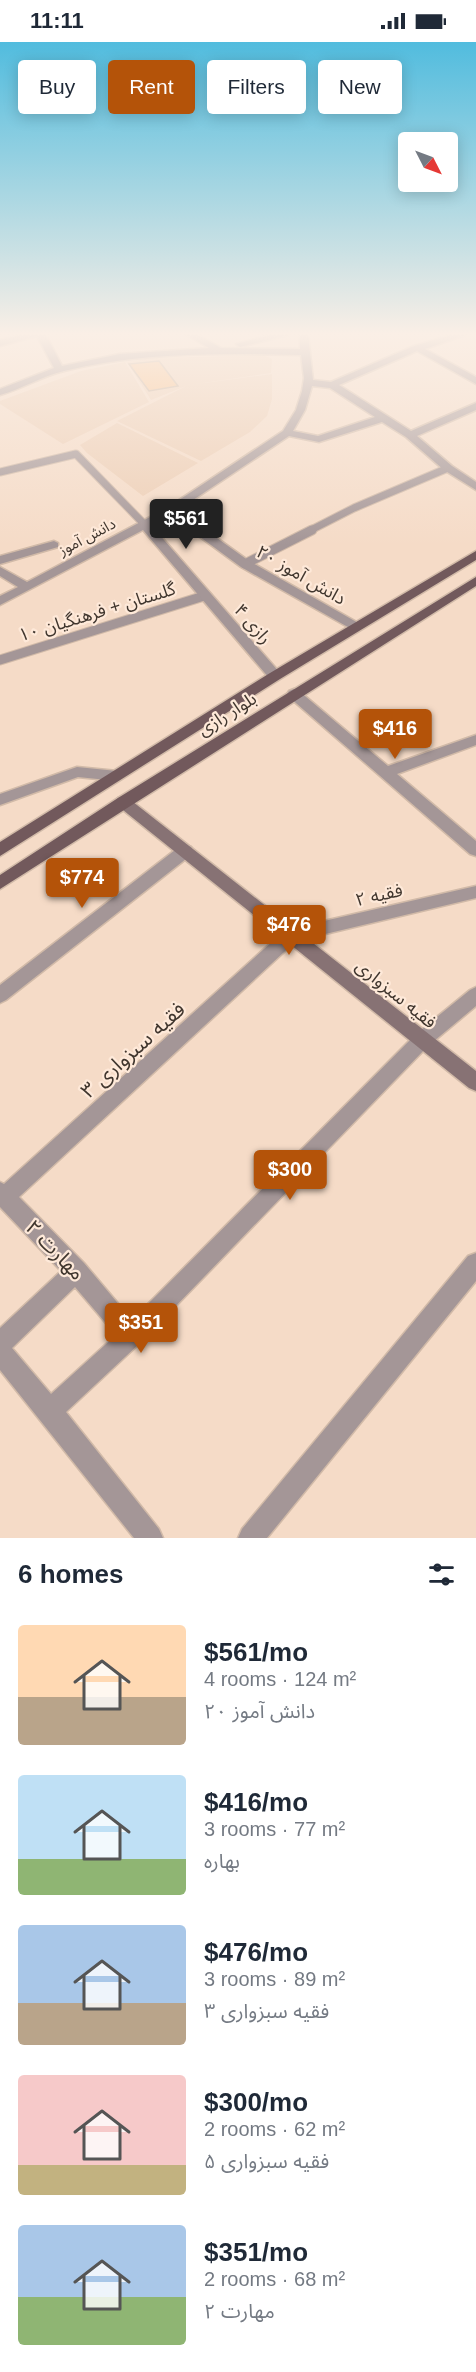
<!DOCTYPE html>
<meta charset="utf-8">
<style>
:root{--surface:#fff;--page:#f6f6f7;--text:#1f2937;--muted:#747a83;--accent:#b45309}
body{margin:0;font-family:Helvetica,"Noto Sans Arabic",sans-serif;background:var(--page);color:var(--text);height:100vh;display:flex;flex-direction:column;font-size:22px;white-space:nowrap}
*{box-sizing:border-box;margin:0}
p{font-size:20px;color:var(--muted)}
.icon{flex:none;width:33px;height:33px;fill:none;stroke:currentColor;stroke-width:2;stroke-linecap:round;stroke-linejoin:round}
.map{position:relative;height:1496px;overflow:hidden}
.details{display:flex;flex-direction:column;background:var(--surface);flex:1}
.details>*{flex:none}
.guide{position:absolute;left:18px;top:18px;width:441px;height:54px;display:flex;gap:12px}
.needle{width:39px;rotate:132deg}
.fabs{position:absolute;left:398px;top:90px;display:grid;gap:12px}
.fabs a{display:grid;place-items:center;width:60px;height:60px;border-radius:6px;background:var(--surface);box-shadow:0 3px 15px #0003;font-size:30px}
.price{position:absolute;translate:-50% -51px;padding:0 14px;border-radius:6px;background:var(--accent);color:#fff;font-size:20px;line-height:39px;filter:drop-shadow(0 2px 3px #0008)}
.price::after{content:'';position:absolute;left:50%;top:36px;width:18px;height:14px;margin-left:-9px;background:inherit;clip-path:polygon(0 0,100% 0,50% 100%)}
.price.on{background:#222;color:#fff}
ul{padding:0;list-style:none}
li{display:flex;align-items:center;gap:18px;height:150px;padding:0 18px}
li span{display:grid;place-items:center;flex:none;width:168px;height:120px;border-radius:6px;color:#555}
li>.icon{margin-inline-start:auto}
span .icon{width:72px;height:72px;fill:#fffc;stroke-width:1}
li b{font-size:26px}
h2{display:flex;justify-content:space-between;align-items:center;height:72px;padding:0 18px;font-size:26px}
.tag{padding:0 21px;border-radius:6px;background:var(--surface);box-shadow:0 3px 15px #0003;font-size:21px;line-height:54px}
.tag.on{background:var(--accent);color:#fff}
.status{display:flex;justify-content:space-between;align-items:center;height:42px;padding:0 30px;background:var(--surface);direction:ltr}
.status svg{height:16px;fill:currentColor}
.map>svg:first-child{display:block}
</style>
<div class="status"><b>11:11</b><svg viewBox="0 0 49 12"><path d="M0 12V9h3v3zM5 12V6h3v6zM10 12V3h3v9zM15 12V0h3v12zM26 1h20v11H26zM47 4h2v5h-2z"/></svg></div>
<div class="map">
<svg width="476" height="1496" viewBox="0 0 476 1496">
<rect width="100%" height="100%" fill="#f5dbc7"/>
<path fill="#edceb5" d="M263 313 272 317 271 331 189 343 272 332V357L267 374 250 390 201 419 117 379 186 344 151 358 127 320 152 316Z
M125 320 149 360 63 402 0 362V359L81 329Z
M117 381 198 421 143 454 87 411 80 403Z"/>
<path fill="#f9bc82" stroke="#bea792" stroke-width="1.5" d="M159 319 178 344 149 349 129 322Z"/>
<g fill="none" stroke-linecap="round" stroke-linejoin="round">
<defs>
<path id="lane-far1" d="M0 430 76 412 144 482
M309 489 354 466 448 426"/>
<path id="lane" d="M245 522 312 488
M0 618 204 554"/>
<path id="street" d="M21 293H46L62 324 120 312 209 306 187 293H198L221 306 300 307V293H308L313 338 331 340 414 304 451 293H465L425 307 476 335V342L417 309 339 343 411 389 476 361V368L417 394 452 424 476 440V448L444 428 406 395 382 380 319 400 289 394 178 468 249 519 360 582 361 585 355 589 241 525 170 473 151 483 280 631 282 634 275 638 270 637 143 488 0 563V554L18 545 0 534V525L27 540 167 466 283 389 296 368 302 349 304 336 301 313C222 311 142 310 64 329 42 334 22 347 0 353V347L54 326 37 294 0 304V298ZM312 344 330 346 375 375 318 394 293 389 305 368Z
M270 293H288L240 305 236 302Z
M54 499 58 501V505L0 522V514Z
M294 647 299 649 388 724 476 693V703L397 732 476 799V814L470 812 289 655 287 652 289 649Z
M77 725 117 729 124 734 117 739 78 735 0 763V752Z
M185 803 191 805 193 809 191 813 6 958 0 961V943L179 805Z
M476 844V856L296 899 19 1155 84 1221 132 1278 416 992 470 948 476 945V964L428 1004 139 1302 66 1370 159 1487 163 1496H134L0 1328V1286L61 1229 0 1165V1140L4 1142 285 888ZM75 1245 116 1293 51 1352 12 1306Z
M476 1211V1239L267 1496H238L242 1487 468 1214Z"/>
<path id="secondary" d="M123 754 128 756 476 1029V1049L469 1046 118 764 115 760 118 756Z"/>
<path id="primary" d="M476 509V518L280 637 0 814V800L270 631Z
M476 535V544L0 847V833L118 756Z"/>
</defs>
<use href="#lane-far1" stroke="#d1baa8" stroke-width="9"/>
<use href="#lane" stroke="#d1baa8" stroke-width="11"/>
<use href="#street" stroke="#d1baa8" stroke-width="3"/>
<use href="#secondary" stroke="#d1baa8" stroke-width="3"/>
<use href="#primary" stroke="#d1baa8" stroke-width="3"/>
<use href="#lane-far1" stroke="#a49697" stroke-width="7"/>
<use href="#lane" stroke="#a49697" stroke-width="9"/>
<use href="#street" fill="#a49697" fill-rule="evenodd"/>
<use href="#secondary" fill="#877274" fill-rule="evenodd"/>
<use href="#primary" fill="#72595c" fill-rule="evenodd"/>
</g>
<linearGradient id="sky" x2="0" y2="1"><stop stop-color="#51bcde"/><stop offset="0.58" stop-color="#faefe6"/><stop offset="1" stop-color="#faefe6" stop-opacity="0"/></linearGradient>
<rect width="476" height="503" fill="url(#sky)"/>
<g text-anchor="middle" stroke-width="4.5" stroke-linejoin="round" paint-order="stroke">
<g font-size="15" fill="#40362e" stroke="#fee9d9">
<text transform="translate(87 495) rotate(-28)" y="5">دانش آموز</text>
</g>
<g font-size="18" fill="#40362e" stroke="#fee9d9">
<text transform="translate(301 533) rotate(30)" y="6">دانش آموز ۲۰</text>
<text transform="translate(97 570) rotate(-17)" y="6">گلستان + فرهنگیان ۱۰</text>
<text transform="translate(253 582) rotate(49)" y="6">رازی ۴</text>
<text transform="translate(227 672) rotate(-32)" y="6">بلوار رازی</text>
<text transform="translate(379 853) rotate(-13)" y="6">فقیه ۲</text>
<text transform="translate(396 952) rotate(39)" y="6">فقیه سبزواری</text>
</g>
<g font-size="21" fill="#40362e" stroke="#fee9d9">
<text transform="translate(133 1008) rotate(-42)" y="7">فقیه سبزواری ۳</text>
<text transform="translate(55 1208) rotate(46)" y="7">مهارت ۲</text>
</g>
</g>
</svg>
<div class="fabs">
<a><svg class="needle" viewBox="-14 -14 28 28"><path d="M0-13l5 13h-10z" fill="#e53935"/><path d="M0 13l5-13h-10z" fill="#747a83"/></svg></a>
</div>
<b class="price on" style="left:186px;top:508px">$561</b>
<b class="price" style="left:395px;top:718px">$416</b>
<b class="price" style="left:82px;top:867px">$774</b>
<b class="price" style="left:289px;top:914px">$476</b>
<b class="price" style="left:290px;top:1159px">$300</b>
<b class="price" style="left:141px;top:1312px">$351</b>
<div class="guide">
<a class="tag">Buy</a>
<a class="tag on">Rent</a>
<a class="tag">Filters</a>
<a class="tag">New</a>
</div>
</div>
<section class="details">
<h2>6 homes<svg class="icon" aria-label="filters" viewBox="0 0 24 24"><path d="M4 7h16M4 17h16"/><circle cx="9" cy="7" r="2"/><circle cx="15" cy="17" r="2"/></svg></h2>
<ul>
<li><span style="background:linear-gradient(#ffd9b3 60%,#b9a48a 0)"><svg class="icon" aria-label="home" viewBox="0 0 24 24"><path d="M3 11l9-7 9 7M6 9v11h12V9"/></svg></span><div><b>$561/mo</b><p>4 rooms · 124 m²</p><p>دانش آموز ۲۰</p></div></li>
<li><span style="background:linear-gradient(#bfe0f5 70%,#8fb573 0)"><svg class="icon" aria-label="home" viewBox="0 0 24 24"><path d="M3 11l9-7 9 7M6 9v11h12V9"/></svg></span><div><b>$416/mo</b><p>3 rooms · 77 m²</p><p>بهاره</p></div></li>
<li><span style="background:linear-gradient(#a9c7e8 65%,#b9a48a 0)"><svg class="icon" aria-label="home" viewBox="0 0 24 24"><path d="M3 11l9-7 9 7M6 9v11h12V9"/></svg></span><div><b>$476/mo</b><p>3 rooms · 89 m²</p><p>فقیه سبزواری ۳</p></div></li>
<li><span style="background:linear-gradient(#f6c9c9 75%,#c2b280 0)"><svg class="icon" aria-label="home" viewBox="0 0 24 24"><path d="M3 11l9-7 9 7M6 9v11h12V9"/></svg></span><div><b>$300/mo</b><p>2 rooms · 62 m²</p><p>فقیه سبزواری ۵</p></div></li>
<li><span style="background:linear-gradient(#a9c7e8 60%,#8fb573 0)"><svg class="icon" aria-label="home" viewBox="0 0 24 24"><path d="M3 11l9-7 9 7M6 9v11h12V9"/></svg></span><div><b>$351/mo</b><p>2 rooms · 68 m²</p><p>مهارت ۲</p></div></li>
</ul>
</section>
